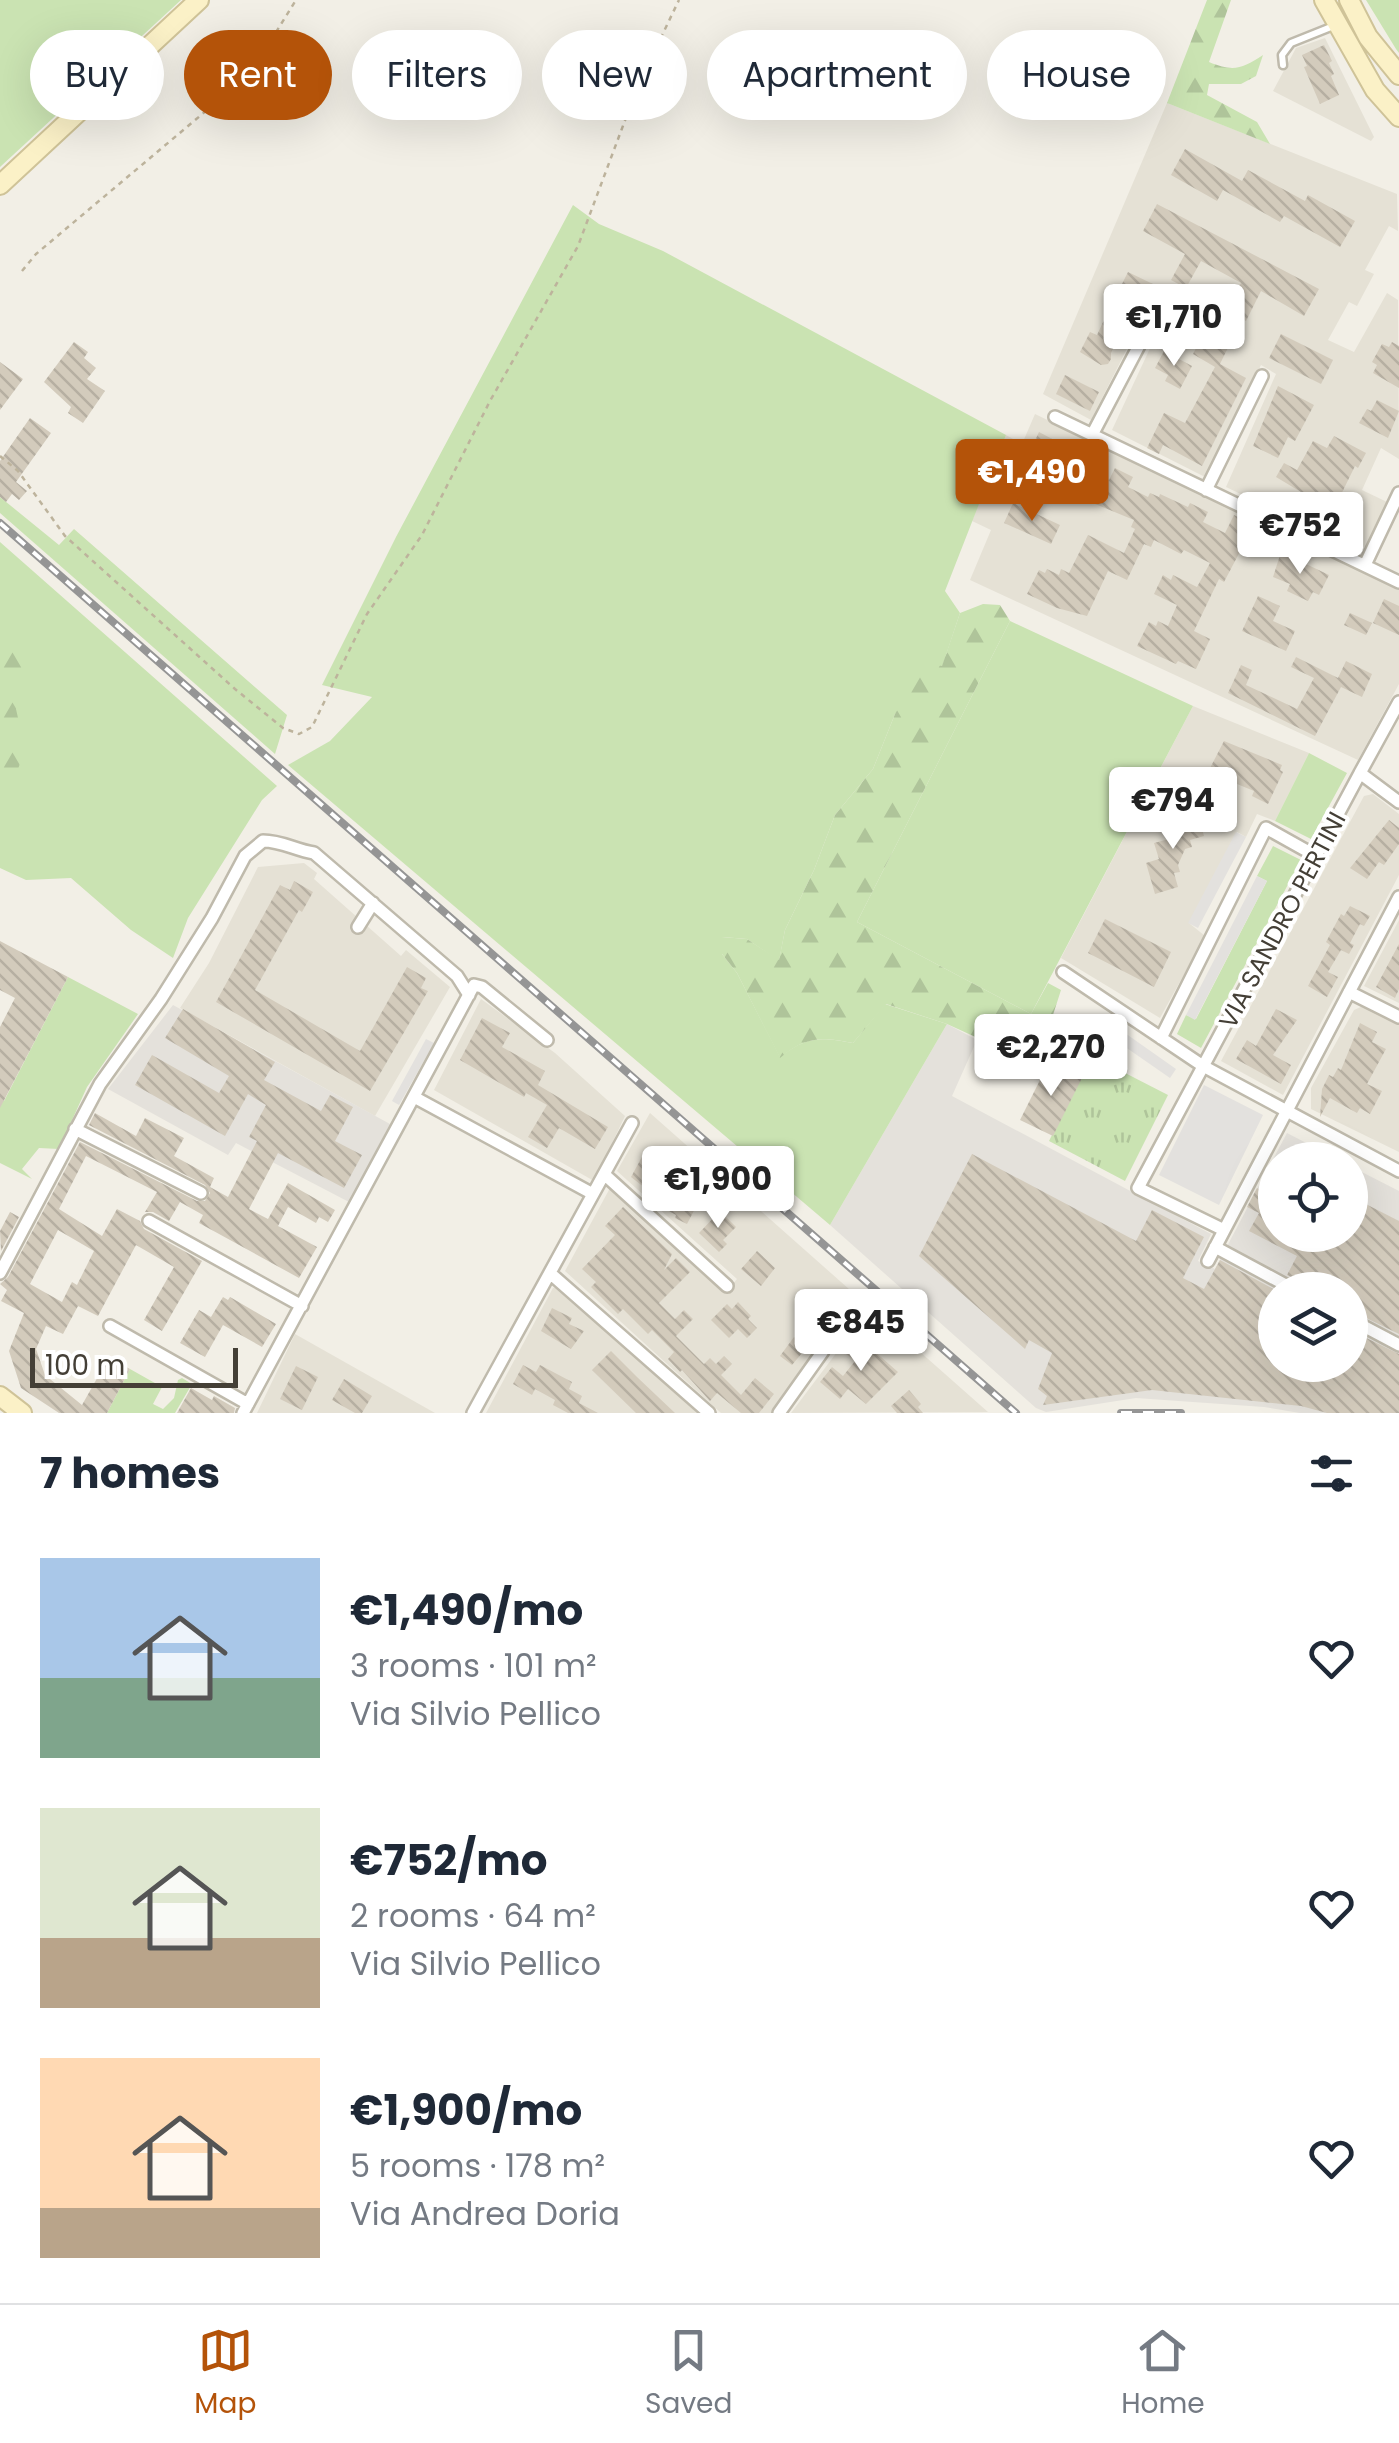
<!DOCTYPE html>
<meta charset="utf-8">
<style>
:root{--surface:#fff;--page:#f2f2f3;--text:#1f2937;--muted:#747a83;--line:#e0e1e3;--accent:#b45309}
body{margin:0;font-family:Poppins,sans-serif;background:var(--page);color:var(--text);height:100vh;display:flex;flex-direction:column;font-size:38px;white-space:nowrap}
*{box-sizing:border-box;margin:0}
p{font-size:32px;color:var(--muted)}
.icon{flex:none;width:55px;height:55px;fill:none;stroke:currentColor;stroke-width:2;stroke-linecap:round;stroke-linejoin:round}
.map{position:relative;height:1413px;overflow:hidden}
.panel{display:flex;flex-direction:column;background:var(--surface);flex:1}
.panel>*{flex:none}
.hud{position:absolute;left:30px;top:30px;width:1340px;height:90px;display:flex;gap:20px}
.controls{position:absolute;left:1258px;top:1142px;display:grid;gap:20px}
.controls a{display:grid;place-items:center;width:110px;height:110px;border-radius:50%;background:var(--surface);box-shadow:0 10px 40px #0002;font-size:50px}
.scale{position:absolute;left:30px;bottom:25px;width:208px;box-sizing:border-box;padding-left:10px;border:5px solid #443f36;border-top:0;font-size:28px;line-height:35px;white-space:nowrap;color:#443f36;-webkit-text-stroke:8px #fff;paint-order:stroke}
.price{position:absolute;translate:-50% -85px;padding:0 22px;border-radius:10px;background:#fff;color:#222;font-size:32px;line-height:65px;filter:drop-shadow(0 2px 5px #0008)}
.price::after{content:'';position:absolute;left:50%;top:60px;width:30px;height:22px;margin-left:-15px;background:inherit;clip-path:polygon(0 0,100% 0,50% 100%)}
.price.current{background:var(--accent);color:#fff}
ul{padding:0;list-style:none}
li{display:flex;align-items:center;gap:30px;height:250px;padding:0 40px}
li span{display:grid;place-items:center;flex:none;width:280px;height:200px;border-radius:0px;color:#555}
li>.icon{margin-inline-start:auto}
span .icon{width:120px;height:120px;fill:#fffc;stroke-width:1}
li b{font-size:42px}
h2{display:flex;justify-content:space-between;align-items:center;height:120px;padding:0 40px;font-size:42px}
.pill{padding:0 35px;border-radius:45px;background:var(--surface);box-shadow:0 10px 40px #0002;font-size:35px;line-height:90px}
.pill.current{background:var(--accent);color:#fff}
.tab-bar{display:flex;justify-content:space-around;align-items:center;height:140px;border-top:2px solid var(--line);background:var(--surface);font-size:28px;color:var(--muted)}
.tab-bar a{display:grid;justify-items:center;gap:5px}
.tab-bar .current{color:var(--accent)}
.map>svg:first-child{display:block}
</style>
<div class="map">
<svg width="1399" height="1413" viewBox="0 0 1399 1413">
<defs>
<pattern id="forest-firs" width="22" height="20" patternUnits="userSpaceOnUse" patternTransform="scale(2.5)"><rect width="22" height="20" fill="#cae3b2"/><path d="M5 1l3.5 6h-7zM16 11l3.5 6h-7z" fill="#afc49a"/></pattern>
<pattern id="park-tufts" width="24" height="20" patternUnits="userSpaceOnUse" patternTransform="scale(2.5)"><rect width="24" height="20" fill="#cae3b2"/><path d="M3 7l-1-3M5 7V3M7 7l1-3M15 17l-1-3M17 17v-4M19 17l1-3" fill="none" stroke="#afc49a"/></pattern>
<pattern id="building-back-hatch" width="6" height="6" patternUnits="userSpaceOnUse" patternTransform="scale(2.5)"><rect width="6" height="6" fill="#d3cbbc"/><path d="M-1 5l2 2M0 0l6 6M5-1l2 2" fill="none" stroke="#b6afa2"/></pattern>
</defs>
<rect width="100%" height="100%" fill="#f2efe6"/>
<path fill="#e5e1d5" d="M1325 38 1374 137 1371 141 1273 91 1296 48Z
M1167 103 1397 194 1398 231 1389 226 1365 270 1374 274 1357 306 1349 302 1328 340 1354 352 1387 293 1398 300 1399 459 1381 448 1362 490 1387 502 1368 546 1355 549 1226 487 1276 374 1261 365 1205 477 1112 430 1158 331 1141 321 1091 420 1043 394Z
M1035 414 1399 590V684L1358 760 970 580 991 530 972 521 1006 435 1022 444Z
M1193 706 1309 753 1275 821 1257 814 1246 837 1237 832 1189 923 1205 936 1160 1018 1061 958Z
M1373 794 1399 814V875L1283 1095 1221 1061 1364 796Z
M304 863 317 873 314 879 401 956 406 950 450 987 375 1116 180 1008 209 963 258 867Z
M1399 920V1003L1364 986Z
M481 999 555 1053 625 1116 594 1181 434 1090Z
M1363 1006 1399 1025V1152L1311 1109V1088L1354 1010Z
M650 1113 988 1412 791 1413 837 1352 824 1342 772 1413H721L565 1271 610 1188 725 1293 737 1279 617 1171Z
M558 1287 697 1413H486L553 1288Z
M295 1334 435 1413H257Z"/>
<path fill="#e4e1db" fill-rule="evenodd" d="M173 1005 390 1124 349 1202 236 1143 228 1155 108 1089Z
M947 1024 977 1040 952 1096 1211 1234 1198 1261 1215 1269 1287 1133 1339 1160H1275V1235H1350V1166L1399 1191V1413H1300L1264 1407 1136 1398 1046 1412 1036 1408 830 1225ZM1275 1290H1350V1365H1275Z"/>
<path fill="#cae3b2" d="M0 0H181L0 167Z
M1366 0H1399V53L1396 49Z
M573 205 599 224 663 251 1006 435 945 591 960 613 942 667 895 714 873 769 835 815 814 870 785 930 779 961 747 939 722 937V954L737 973 780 1057C807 1036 820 1037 853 1043L885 1004 947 1024 830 1225 288 765 330 741 372 697 322 685 396 537Z
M0 497 59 545 74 529 287 715 275 754 0 513Z
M0 542 277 786 262 800 188 918 173 958 131 930 71 878 26 880 0 868Z
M1010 621 1193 706 1031 1014 857 922Z
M1309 753 1347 773 1311 839 1275 821Z
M1273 846 1301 860 1201 1048 1177 1034 1186 1015 1196 1019 1267 881 1257 876Z
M68 977 138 1014 87 1087 59 1149 39 1148 22 1169 32 1179 0 1163V1100L4 1101Z
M130 1369 162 1387 153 1404 163 1409 174 1398 178 1380 182 1378 192 1384 175 1413H107Z"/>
<path fill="url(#forest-firs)" d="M1207 0H1231L1209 62C1233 72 1242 69 1263 55L1256 76 1241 84H1209L1207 95 1257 122 1270 144 1167 103Z
M983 604 1000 605 1010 621 857 922 1031 1014 1048 983 1061 990 1052 1018 1031 1047 1004 1050 947 1024 886 1004 853 1043C820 1037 807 1036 780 1058L737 973 722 954V937L747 939 779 960 785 930 814 870 835 815 873 769 895 714 926 663 942 666 960 613Z
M0 623 33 655 16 709 25 749 9 795H0Z"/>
<path fill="url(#park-tufts)" d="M1092 1056 1168 1095 1125 1181 1049 1141Z"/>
<path fill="#e3e1de" d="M1236 832 1246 837 1198 928 1188 923Z
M1257 876 1267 881 1195 1020 1186 1015Z
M1115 1026 1176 1069 1170 1078 1108 1035Z
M426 1039 434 1043 399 1105 392 1101Z
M1204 1085 1263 1115 1219 1205 1159 1175Z"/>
<path fill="url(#building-back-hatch)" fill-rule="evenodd" d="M1324 45 1332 61 1329 63 1334 74 1331 76 1339 95 1320 104 1304 67 1307 66 1302 55Z
M1185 149 1242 181 1248 170 1305 201 1308 195 1355 221 1340 247 1284 216 1280 222 1223 190 1217 201 1171 175Z
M1157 204 1319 289 1304 316 1261 291 1246 321 1242 319 1220 364 1246 378 1202 466 1163 445 1159 454 1147 448 1164 413 1185 423 1215 367 1193 354 1199 342 1167 326 1185 290 1227 312 1241 283 1201 261 1186 288 1171 280 1185 254 1143 231Z
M1128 272 1157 286 1149 304 1144 301 1140 309 1114 300Z
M1104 320 1122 329 1111 353V359L1108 364 1101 365 1080 352 1090 332 1097 335Z
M1281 334 1333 360 1321 384 1269 358Z
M74 342 88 352 84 358 96 368 87 379 105 391 83 423 68 413 71 407 44 382Z
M1392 342 1399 346V388L1373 373 1377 365 1372 362 1382 344 1389 347Z
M1164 351 1192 366 1180 389 1165 381 1168 375 1155 368Z
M0 362 23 379 0 410Z
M1065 375 1099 392 1090 411 1056 394Z
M1278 386 1314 405 1295 441 1288 437 1278 458 1253 446Z
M1377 400 1399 411 1388 438 1359 423 1367 409 1371 411Z
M30 418 51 433 16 482 27 491 19 500 12 494 6 502 0 497V461Z
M1039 432 1056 441 1052 451 1071 461 1073 456 1088 462 1085 468 1109 480 1115 468 1133 477 1128 487 1148 497 1150 493 1159 497 1160 494 1188 507 1190 503 1208 512 1203 522 1225 533 1234 515 1254 525 1224 582 1219 579 1194 631 1210 639 1196 669 1178 661 1176 664 1137 646 1149 622 1156 626 1158 621 1168 626 1177 605 1154 594 1163 575 1171 580 1173 575 1197 587 1210 563 1184 550 1181 554 1154 540 1151 547 1144 544 1127 580 1108 571 1087 616 1057 608 1027 594 1039 570 1045 573 1047 569 1059 575 1061 569 1069 573 1088 535 1124 553 1135 529 1131 527 1134 520 1083 499 1081 503 1021 470Z
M1334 436 1366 453 1358 468 1355 466 1331 515 1310 505 1311 502 1299 497 1301 492 1276 477 1284 463 1297 470 1313 441 1327 448Z
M1013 503 1060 525 1051 544 1004 523Z
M1281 552 1329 575 1319 595 1313 592 1308 601 1287 591 1290 584 1273 577Z
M1258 596 1280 606 1273 621 1295 631 1286 651 1242 631Z
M1384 599 1399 606V635L1373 623Z
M1350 613 1372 623 1366 635 1344 625Z
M1296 657 1338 678 1346 661 1372 674 1362 697 1341 687 1315 736 1228 693 1241 665 1252 670 1246 685 1297 709 1314 678 1291 667Z
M1224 741 1282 765 1280 770 1283 772 1268 804 1252 796 1254 791 1208 772Z
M1198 813 1204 836 1190 840 1192 847 1185 849 1178 865 1180 872 1174 873 1178 887 1155 894 1146 863 1159 859 1154 843 1169 839 1164 823Z
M1389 820 1399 828V844L1384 865 1379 862 1367 879 1350 868Z
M294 881 313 892 302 912 299 910 255 990 360 1051 407 967 426 978 421 988 428 991 370 1091 216 1002 280 885 290 890Z
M1350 906 1370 916 1364 926 1360 924 1350 943 1354 945 1349 954 1341 950 1328 972 1338 977 1327 997 1308 986 1330 945 1326 942 1341 914 1344 916Z
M1105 919 1171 952 1154 987 1088 953Z
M0 941 68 977 0 1108V1027L15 998 0 990Z
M1399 944V989L1395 998 1376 987Z
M183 1009 275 1062 264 1080 321 1111 330 1095 353 1107 335 1141 362 1155 344 1188 278 1153 249 1209 268 1219 288 1183 335 1210 328 1222 319 1217 316 1223 288 1207 278 1226 317 1247 299 1278 199 1223 203 1215 180 1202 169 1221 153 1212H145L157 1192 86 1156 59 1209 102 1236 117 1209 140 1221 144 1229 202 1261 162 1331 144 1320 174 1267 136 1245 98 1316 78 1306 63 1334 46 1326 36 1349 45 1375 82 1405 109 1357 130 1369 107 1413H59L21 1388 9 1351 24 1313 1 1301 7 1290 0 1284 8 1277 80 1142 197 1201H205L210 1193 205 1185 89 1125 95 1113 136 1136 145 1118 184 1138 174 1156 214 1178 210 1187 228 1197 257 1141 249 1137 266 1105 248 1094 225 1136 135 1085 152 1055 219 1093 229 1076 165 1038ZM58 1230 94 1251 77 1285 72 1282 62 1302 30 1284Z
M1276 1009 1297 1020 1273 1055 1291 1065 1281 1084 1236 1059 1247 1040 1256 1046Z
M482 1018 510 1033 502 1047 545 1071 538 1085 608 1127 595 1149 559 1128 547 1148 528 1137 547 1105 526 1093 524 1097 460 1060Z
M1360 1023 1377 1032 1372 1042 1386 1049 1367 1084 1382 1091 1370 1114 1360 1108 1357 1113 1330 1098 1320 1117 1322 1089 1329 1075 1333 1077 1338 1068 1341 1070Z
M1049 1062 1082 1078 1053 1136 1020 1120Z
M972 1154 1136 1241 1152 1210 1204 1237 1183 1278 1204 1289 1220 1260 1275 1290V1365H1350V1330L1399 1354V1413H1327L1301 1406 1152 1390 1043 1405 1047 1396 1038 1389 1052 1353 1029 1340 1025 1349 919 1256Z
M643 1155 669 1168 666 1173 684 1182 702 1163 713 1174 687 1224 675 1218 676 1215 667 1210 669 1206 653 1198 654 1195 631 1177Z
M1275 1180V1235H1350V1196L1399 1221V1334L1350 1310V1290H1304L1300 1282 1287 1275 1297 1256 1249 1231 1259 1213 1247 1207 1257 1188 1267 1194Z
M623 1207 672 1254 664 1270 676 1258 690 1272 659 1303 675 1319 684 1310 693 1319 676 1336 704 1364 710 1358 716 1364 724 1356 732 1364 721 1375 741 1395 755 1378 774 1394 759 1413H741L717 1393 710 1401 682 1370 680 1372 668 1359 674 1352 652 1330 648 1334 623 1309 618 1314 591 1287 596 1282 582 1269 615 1235 605 1226Z
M720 1211 736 1227 723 1240 727 1244 719 1252 699 1233Z
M10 1212 19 1217 1 1251 0 1231Z
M757 1251 775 1268 761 1286 741 1269Z
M223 1297 228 1300 230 1297 276 1324 262 1347 223 1325 205 1357 180 1343 199 1310 211 1317Z
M738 1302 751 1316 748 1319 757 1328 747 1338 738 1329 729 1338 711 1320 727 1304 732 1309Z
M820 1305 836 1319 824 1335 807 1321Z
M552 1308 572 1318 569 1324 584 1331 571 1349 541 1331Z
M857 1336 898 1372 866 1404 848 1389 840 1399 820 1382 832 1367 843 1376 855 1361 845 1353Z
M794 1337 807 1347 792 1365 780 1356Z
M611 1351 637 1377 675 1413H636L592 1370Z
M523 1365 536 1372 540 1365 572 1382 569 1389 582 1396 579 1403 598 1413H568L553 1405 555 1400 535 1389 532 1395 513 1384Z
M296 1366 318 1377 302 1410 280 1399Z
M344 1379 372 1396 362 1413H355L332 1400Z
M191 1388 212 1400 214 1396 235 1408 234 1413H177Z
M909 1390 921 1404 918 1407 923 1413H897L891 1406Z"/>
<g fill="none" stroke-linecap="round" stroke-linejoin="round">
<defs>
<path id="lane" d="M1283 65 1282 55 1291 43 1336 25"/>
<path id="street" d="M1055 417 1399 582
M1092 435 1144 336
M1206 490 1262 376
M1365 565 1399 493
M1399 702 1360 773 1399 802
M358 927 373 903
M1063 972 1203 1066 1399 1171
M1349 992 1399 1017
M1161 1038 1266 828 1316 856
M414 1097 593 1194
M75 1129 201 1193
M604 1174 727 1286
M149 1221 302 1306
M1224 1230 1138 1188 1360 773
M1215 1247 1295 1290
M1208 1261 1399 897
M0 1273 100 1084 161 999 212 918 245 856 263 841C282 841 295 850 314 853L457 976 469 995
M550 1273 709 1413
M1350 1319 1399 1345
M110 1326 248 1404
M243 1413 474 985 482 987 547 1040
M473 1413 632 1123
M779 1413 823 1351"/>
<path id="secondary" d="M1324 0 1375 90 1399 117
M1349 0 1368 37 1399 75
M0 185 199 0
M0 1396 22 1413"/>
</defs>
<use href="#lane" stroke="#bfbaac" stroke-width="11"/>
<use href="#street" stroke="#bfbaac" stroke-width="16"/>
<use href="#secondary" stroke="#cfc398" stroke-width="22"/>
<path stroke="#bdb39c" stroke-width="2.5" stroke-dasharray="5 5" stroke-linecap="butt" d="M22 271 36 254 213 105 268 45 296 0
M0 456 18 471 65 536 235 689 283 728 299 734 312 727 367 614 422 535 490 401 578 246 639 83 679 0"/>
<use href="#lane" stroke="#fff" stroke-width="6"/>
<use href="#street" stroke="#fff" stroke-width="11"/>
<use href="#secondary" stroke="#fbf1c7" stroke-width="18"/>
<defs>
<path id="rail" d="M0 523 1016 1413
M1121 1413H1181"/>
</defs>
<use href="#rail" stroke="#959595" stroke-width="8"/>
<use href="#rail" stroke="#fff" stroke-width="4" stroke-dasharray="11" stroke-linecap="butt"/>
</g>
<g text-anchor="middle" stroke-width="8" stroke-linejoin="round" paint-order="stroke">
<g font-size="25" fill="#443f36" stroke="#fff">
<text transform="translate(1282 920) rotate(-62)" y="9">VIA SANDRO PERTINI</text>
</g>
</g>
</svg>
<div class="controls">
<a><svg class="icon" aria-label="locate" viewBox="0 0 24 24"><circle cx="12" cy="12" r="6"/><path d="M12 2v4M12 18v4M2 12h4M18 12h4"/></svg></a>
<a><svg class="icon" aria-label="layers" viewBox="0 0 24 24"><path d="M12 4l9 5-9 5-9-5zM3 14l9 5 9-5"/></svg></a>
</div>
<div class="scale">100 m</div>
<b class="price" style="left:1174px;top:369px">€1,710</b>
<b class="price current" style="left:1032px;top:524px">€1,490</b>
<b class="price" style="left:1300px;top:577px">€752</b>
<b class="price" style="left:1173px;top:852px">€794</b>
<b class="price" style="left:1051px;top:1099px">€2,270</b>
<b class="price" style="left:718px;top:1231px">€1,900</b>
<b class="price" style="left:861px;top:1374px">€845</b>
<div class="hud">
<a class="pill">Buy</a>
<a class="pill current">Rent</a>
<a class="pill">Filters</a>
<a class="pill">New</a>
<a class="pill">Apartment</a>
<a class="pill">House</a>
</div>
</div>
<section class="panel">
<h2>7 homes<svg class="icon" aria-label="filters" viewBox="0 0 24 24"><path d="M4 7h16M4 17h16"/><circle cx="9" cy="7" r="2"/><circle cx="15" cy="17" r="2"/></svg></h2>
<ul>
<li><span style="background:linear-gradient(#a9c7e8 60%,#7fa58c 0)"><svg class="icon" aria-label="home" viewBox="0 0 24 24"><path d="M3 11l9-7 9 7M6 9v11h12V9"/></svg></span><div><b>€1,490/mo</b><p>3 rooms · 101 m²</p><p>Via Silvio Pellico</p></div><svg class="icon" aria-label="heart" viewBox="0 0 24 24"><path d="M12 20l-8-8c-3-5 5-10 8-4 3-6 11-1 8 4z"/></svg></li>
<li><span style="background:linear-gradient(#dfe7d0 65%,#b9a48a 0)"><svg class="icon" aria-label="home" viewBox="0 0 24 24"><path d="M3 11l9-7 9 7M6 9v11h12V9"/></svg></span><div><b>€752/mo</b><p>2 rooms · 64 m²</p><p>Via Silvio Pellico</p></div><svg class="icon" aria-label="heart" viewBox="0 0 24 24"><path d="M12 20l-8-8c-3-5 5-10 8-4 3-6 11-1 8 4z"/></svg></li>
<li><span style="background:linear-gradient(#ffd9b3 75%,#b9a48a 0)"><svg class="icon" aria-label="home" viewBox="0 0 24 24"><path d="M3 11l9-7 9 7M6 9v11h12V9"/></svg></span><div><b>€1,900/mo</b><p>5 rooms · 178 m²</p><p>Via Andrea Doria</p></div><svg class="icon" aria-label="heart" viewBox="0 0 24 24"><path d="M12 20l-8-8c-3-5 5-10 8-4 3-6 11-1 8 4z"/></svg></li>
</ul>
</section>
<nav class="tab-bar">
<a class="current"><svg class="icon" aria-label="map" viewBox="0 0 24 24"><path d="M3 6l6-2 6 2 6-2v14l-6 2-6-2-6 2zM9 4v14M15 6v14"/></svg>Map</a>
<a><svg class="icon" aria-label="saved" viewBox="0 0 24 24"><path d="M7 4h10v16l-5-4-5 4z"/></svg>Saved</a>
<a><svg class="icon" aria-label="home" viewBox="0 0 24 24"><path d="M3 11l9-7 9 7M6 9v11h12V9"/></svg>Home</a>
</nav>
